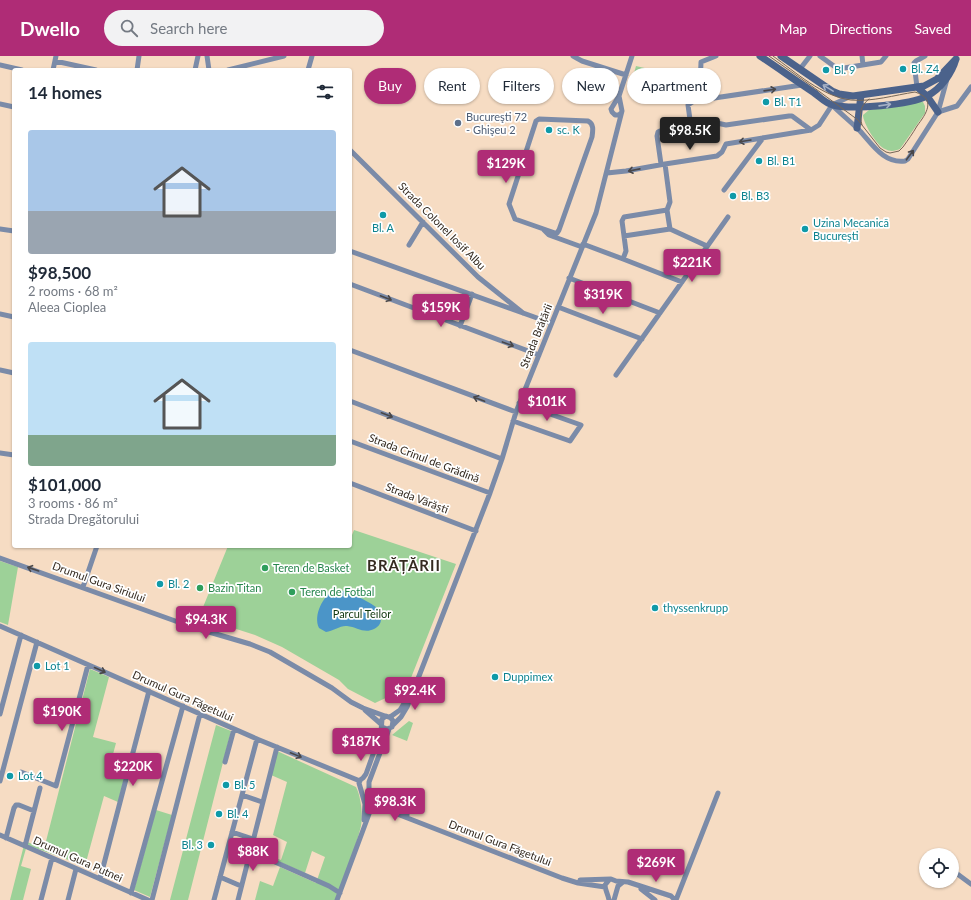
<!DOCTYPE html>
<meta charset="utf-8">
<style>
:root{--surface:#fff;--page:#f2f2f3;--text:#1f2937;--muted:#747a83;--accent:#af2c76}
body{margin:0;font-family:Lato,sans-serif;background:var(--page);color:var(--text);height:100vh;display:flex;flex-direction:column;font-size:15px;white-space:nowrap}
*{box-sizing:border-box;margin:0}
p{font-size:13px;color:var(--muted)}
.icon{flex:none;width:22px;height:22px;fill:none;stroke:currentColor;stroke-width:2;stroke-linecap:round;stroke-linejoin:round}
.map{position:relative;flex:1;overflow:hidden}
.details{position:absolute;left:12px;top:12px;width:340px;height:480px;display:flex;flex-direction:column;background:var(--surface);border-radius:4px;box-shadow:0 1px 3px #0004}
.details>*{flex:none}
.hud{position:absolute;left:364px;top:12px;width:380px;height:36px;display:flex;gap:8px}
.fabs{position:absolute;left:919px;top:792px;display:grid;gap:8px}
.fabs a{display:grid;place-items:center;width:40px;height:40px;border-radius:50%;background:var(--surface);box-shadow:0 1px 3px #0004;font-size:20px}
.price{position:absolute;translate:-50% -34px;padding:0 9px;border-radius:4px;background:var(--accent);color:#fff;font-size:13px;line-height:26px;filter:drop-shadow(0 1px 2px #0008)}
.price::after{content:'';position:absolute;left:50%;top:24px;width:12px;height:9px;margin-left:-6px;background:inherit;clip-path:polygon(0 0,100% 0,50% 100%)}
.price.selected{background:#222;color:#fff}
ul{padding:0;list-style:none}
li{display:grid;align-content:center;gap:8px;height:212px;padding:0 16px}
li span{display:grid;place-items:center;height:124px;border-radius:4px;color:#555}
li>.icon{margin-inline-start:auto}
span .icon{width:72px;height:72px;fill:#fffc;stroke-width:1}
li b{font-size:17px}
h2{display:flex;justify-content:space-between;align-items:center;height:48px;padding:0 16px;font-size:17px}
.pill{padding:0 14px;border-radius:18px;background:var(--surface);box-shadow:0 1px 3px #0004;font-size:14px;line-height:36px}
.pill.selected{background:var(--accent);color:#fff}
header{display:flex;align-items:center;gap:24px;box-sizing:border-box;height:56px;padding:0 20px;background:var(--accent);color:#fff}
header strong{font-size:19px}
nav{display:flex;gap:22px;margin-inline-start:auto;font-size:14px}
.search{width:280px;height:36px;background:var(--page);display:flex;align-items:center;gap:10px;box-sizing:border-box;padding:0 14px;border-radius:22px;color:var(--muted);font-size:15px}
.map>svg:first-child{display:block}
</style>
<header>
<strong>Dwello</strong>
<div class="search"><svg class="icon" aria-label="search" viewBox="0 0 24 24"><circle cx="10" cy="10" r="6"/><path d="M15 15l6 6"/></svg>Search here</div>
<nav><a>Map</a><a>Directions</a><a>Saved</a></nav>
</header>
<div class="map">
<svg width="971" height="844" viewBox="0 0 971 844">
<rect width="100%" height="100%" fill="#f6dcc3"/>
<path fill="#9dd198" d="M636 10 653 14 656 38 630 31Z
M921 45 923 46 925 50V57L900 93C895 95 890 96 885 93 877 90 863 67 863 59L869 54Z
M354 474 456 508 407 632 375 647 348 633 339 624 282 591 255 579 199 561 228 490H343L347 491V490H350V484Z
M0 505 18 511 8 569 0 566Z
M90 613 109 621 93 681 116 687 108 717 124 723 118 746 104 740 85 810 27 789 21 810 31 813 23 844H10L25 785 44 793Z
M409 665 413 667 407 685 392 679Z
M216 669 231 675 188 844H170Z
M277 695 356 731C361 740 363 760 361 770 355 794 344 821 336 844H255L260 825 273 830 280 811 316 827 325 801 312 795 305 817 253 794 256 782 270 788 267 799 281 804 287 786 273 779 287 726 271 719Z
M156 754 172 759 150 841 134 834Z"/>
<path fill="#4b95c8" d="M335 533C343 533 371 546 377 552 380 555 381 559 381 563 381 568 378 571 374 573 364 578 357 571 347 570 341 569 333 575 326 576L319 572C313 559 323 540 335 533Z"/>
<g fill="none" stroke-linecap="round" stroke-linejoin="round">
<path stroke="#7b8ba8" stroke-width="5" d="M207 0 209 14
M573 0 582 5 626 19
M820 0 838 13 881 6 886 0
M862 0 863 9
M55 5 96 14
M0 9 22 14
M800 13 810 0
M53 14 56 0
M137 14 139 0
M195 14 198 0
M228 14 284 0
M308 14 312 0
M917 31 914 7 916 5 925 0
M694 45 700 32 701 6 716 0
M0 48 14 51
M832 49C841 58 851 66 860 75 872 88 884 108 905 105L908 103 938 56 947 23
M938 56 957 50 971 31
M621 57 619 59H615L612 56 611 53 619 40 632 0
M539 63 588 65C594 68 593 74 592 81L559 174 557 177H555L515 163 509 148 536 65Z
M691 71 688 49 694 45 802 29
M350 94 478 221 523 257
M661 108 657 80 658 76 660 75 717 67 726 69 789 60H792L811 74
M665 108 670 146 667 154 670 173
M607 117 626 115 665 108 717 100 722 96 726 88 811 74 819 69 832 49 851 40
M724 134 763 82
M0 173 14 175
M544 174 549 179 582 191
M624 180 670 173 707 190
M583 188 623 203 682 226
M409 189 423 166
M350 195 551 267
M623 203 626 195 622 165 624 161 667 154
M569 222 660 257
M350 228 539 299
M558 251 642 283
M0 258 14 261
M460 270 472 238
M350 294 516 356
M0 314 14 317
M616 319 728 161
M350 345 502 403
M513 365 570 385 581 369 519 347
M350 385 490 437
M0 397 14 399
M350 427 476 475
M0 502 192 571 250 588 270 596 332 632 351 646 363 652 385 660
M83 531 97 490
M0 570 257 683 360 725
M365 654 381 668
M0 658 21 579
M390 661 400 654 408 641
M393 669 401 661 407 651 490 437 502 403 516 356 596 157 622 55 619 40
M389 673 369 726V733L376 742 407 759
M225 706 234 673
M21 716 56 730 88 609
M0 725 37 586
M242 739 262 746
M376 742V746L374 749 369 750 365 748 359 727 360 724 363 722 366 718 381 676 382 663 386 660 391 662 393 665 392 671 387 673 382 671
M374 749 562 822 578 827 605 831
M364 764 365 748
M232 776 253 783
M0 779 148 844
M6 782 14 752 16 749H19L34 755
M25 790 40 732
M266 802 329 830 340 837
M952 814 971 828
M220 821 241 830
M100 823 149 635
M580 824 611 823 616 825 628 826 671 840 675 844
M609 824 605 829C605 834 608 838 609 844
M641 833 655 844
M131 837 183 650
M41 844 52 802
M68 844 76 813
M152 844 200 658
M214 844 257 683
M238 844 277 691
M337 844 372 750
M614 844 618 830 623 826
M676 844 718 737"/>
<path stroke="#4b628b" stroke-width="7" d="M760 0C778 12 795 24 813 36 819 40 826 48 833 49 852 54 910 49 927 40 941 33 952 17 956 3
M781 0 832 35 839 38 853 40 924 30 937 23 956 3
M917 31 927 40 938 56
M857 72 861 39"/>
<path stroke="#756657" stroke-width="1" d="M769 0 820 36 858 64 880 92 886 96 890 97 899 95 903 91C908 84 913 77 917 70 926 58 937 43 915 36 895 39 872 46 851 44 823 41 795 16 773 0
M862 69C859 58 860 50 869 43"/>
</g>
<defs><path id="oneway-shaft" d="M-6 0H5M1.5-3L5.5 0L1.5 3" fill="none" stroke-width="1.6" stroke-linecap="round" stroke-linejoin="round"/></defs>
<g stroke="#a5b0c5">
<use href="#oneway-shaft" transform="translate(828 32) rotate(-149)"/>
<use href="#oneway-shaft" transform="translate(885 49) rotate(-8)"/>
</g>
<g stroke="#494749">
<use href="#oneway-shaft" transform="translate(770 34) rotate(-8)"/>
<use href="#oneway-shaft" transform="translate(745 85) rotate(171)"/>
<use href="#oneway-shaft" transform="translate(910 99) rotate(-53)"/>
<use href="#oneway-shaft" transform="translate(634 114) rotate(169)"/>
<use href="#oneway-shaft" transform="translate(386 242) rotate(21)"/>
<use href="#oneway-shaft" transform="translate(508 288) rotate(20)"/>
<use href="#oneway-shaft" transform="translate(479 343) rotate(-159)"/>
<use href="#oneway-shaft" transform="translate(387 359) rotate(21)"/>
<use href="#oneway-shaft" transform="translate(33 513) rotate(-161)"/>
<use href="#oneway-shaft" transform="translate(100 614) rotate(24)"/>
<use href="#oneway-shaft" transform="translate(296 699) rotate(22)"/>
</g>
<g fill="#0f9aa8" stroke="#fff" stroke-width="1.5">
<circle cx="903" cy="13" r="4"/>
<circle cx="826" cy="14" r="4"/>
<circle cx="766" cy="46" r="4"/>
<circle cx="549" cy="74" r="4"/>
<circle cx="759" cy="105" r="4"/>
<circle cx="733" cy="140" r="4"/>
<circle cx="383" cy="159" r="4"/>
<circle cx="805" cy="173" r="4"/>
<circle cx="160" cy="528" r="4"/>
<circle cx="655" cy="552" r="4"/>
<circle cx="37" cy="610" r="4"/>
<circle cx="495" cy="621" r="4"/>
<circle cx="10" cy="720" r="4"/>
<circle cx="226" cy="729" r="4"/>
<circle cx="219" cy="758" r="4"/>
<circle cx="211" cy="789" r="4"/>
</g>
<circle fill="#5c6f8a" stroke="#fff" stroke-width="1.5" cx="458" cy="67" r="4"/>
<g fill="#2e9e5b" stroke="#fff" stroke-width="1.5">
<circle cx="265" cy="512" r="4"/>
<circle cx="200" cy="532" r="4"/>
<circle cx="292" cy="536" r="4"/>
</g>
<g text-anchor="middle" stroke-width="3.5" stroke-linejoin="round" paint-order="stroke">
<g font-size="11" fill="#0d838f" stroke="#fff" text-anchor="start">
<text x="911" y="17">Bl. Z4</text>
<text x="834" y="18">Bl. 9</text>
<text x="774" y="50">Bl. T1</text>
<text x="557" y="78">sc. K</text>
<text x="767" y="109">Bl. B1</text>
<text x="741" y="144">Bl. B3</text>
<text x="813" y="171">Uzina Mecanică<tspan x="813" dy="13">București</tspan></text>
<text x="383" y="176" text-anchor="middle">Bl. A</text>
<text x="168" y="532">Bl. 2</text>
<text x="663" y="556">thyssenkrupp</text>
<text x="45" y="614">Lot 1</text>
<text x="503" y="625">Duppimex</text>
<text x="18" y="724">Lot 4</text>
<text x="234" y="733">Bl. 5</text>
<text x="227" y="762">Bl. 4</text>
<text x="203" y="793" text-anchor="end">Bl. 3</text>
</g>
<g font-size="11" fill="#4e5e75" stroke="#fff" text-anchor="start">
<text x="466" y="65">Bucureşti 72<tspan x="466" dy="13">- Ghişeu 2</tspan></text>
</g>
<g font-size="11" fill="#342a20" stroke="#fff">
<text transform="translate(442 170) rotate(45)" y="4">Strada Colonel Iosif Albu</text>
<text transform="translate(536 280) rotate(-68)" y="4">Strada Brățării</text>
<text transform="translate(424 402) rotate(21)" y="4">Strada Crinul de Grădină</text>
<text transform="translate(417 442) rotate(21)" y="4">Strada Vărăști</text>
<text transform="translate(99 526) rotate(20)" y="4">Drumul Gura Siriului</text>
<text transform="translate(183 640) rotate(24)" y="4">Drumul Gura Făgetului</text>
<text transform="translate(500 787) rotate(21)" y="4">Drumul Gura Făgetului</text>
<text transform="translate(78 803) rotate(24)" y="4">Drumul Gura Putnei</text>
</g>
<g font-size="11" fill="#27864d" stroke="#fff" text-anchor="start">
<text x="273" y="516">Teren de Basket</text>
<text x="208" y="536">Bazin Titan</text>
<text x="300" y="540">Teren de Fotbal</text>
</g>
<g font-size="11" fill="#11380f" stroke="#fff">
<text x="362" y="562">Parcul Teilor</text>
</g>
<g font-size="15" font-weight="bold" letter-spacing="1" fill="#342a20" stroke="#fff">
<text x="404" y="515">BRĂȚĂRII</text>
</g>
</g>
</svg>
<div class="fabs">
<a><svg class="icon" aria-label="locate" viewBox="0 0 24 24"><circle cx="12" cy="12" r="6"/><path d="M12 2v4M12 18v4M2 12h4M18 12h4"/></svg></a>
</div>
<b class="price selected" style="left:690px;top:95px">$98.5K</b>
<b class="price" style="left:506px;top:128px">$129K</b>
<b class="price" style="left:692px;top:227px">$221K</b>
<b class="price" style="left:603px;top:259px">$319K</b>
<b class="price" style="left:441px;top:272px">$159K</b>
<b class="price" style="left:547px;top:366px">$101K</b>
<b class="price" style="left:206px;top:584px">$94.3K</b>
<b class="price" style="left:415px;top:655px">$92.4K</b>
<b class="price" style="left:62px;top:676px">$190K</b>
<b class="price" style="left:361px;top:706px">$187K</b>
<b class="price" style="left:133px;top:731px">$220K</b>
<b class="price" style="left:395px;top:766px">$98.3K</b>
<b class="price" style="left:253px;top:816px">$88K</b>
<b class="price" style="left:656px;top:827px">$269K</b>
<div class="hud">
<a class="pill selected">Buy</a>
<a class="pill">Rent</a>
<a class="pill">Filters</a>
<a class="pill">New</a>
<a class="pill">Apartment</a>
</div>
<section class="details">
<h2>14 homes<svg class="icon" aria-label="filters" viewBox="0 0 24 24"><path d="M4 7h16M4 17h16"/><circle cx="9" cy="7" r="2"/><circle cx="15" cy="17" r="2"/></svg></h2>
<ul>
<li><span style="background:linear-gradient(#a9c7e8 65%,#9aa5b1 0)"><svg class="icon" aria-label="home" viewBox="0 0 24 24"><path d="M3 11l9-7 9 7M6 9v11h12V9"/></svg></span><div><b>$98,500</b><p>2 rooms · 68 m²</p><p>Aleea Cioplea</p></div></li>
<li><span style="background:linear-gradient(#bfe0f5 75%,#7fa58c 0)"><svg class="icon" aria-label="home" viewBox="0 0 24 24"><path d="M3 11l9-7 9 7M6 9v11h12V9"/></svg></span><div><b>$101,000</b><p>3 rooms · 86 m²</p><p>Strada Dregătorului</p></div></li>
</ul>
</section>
</div>
